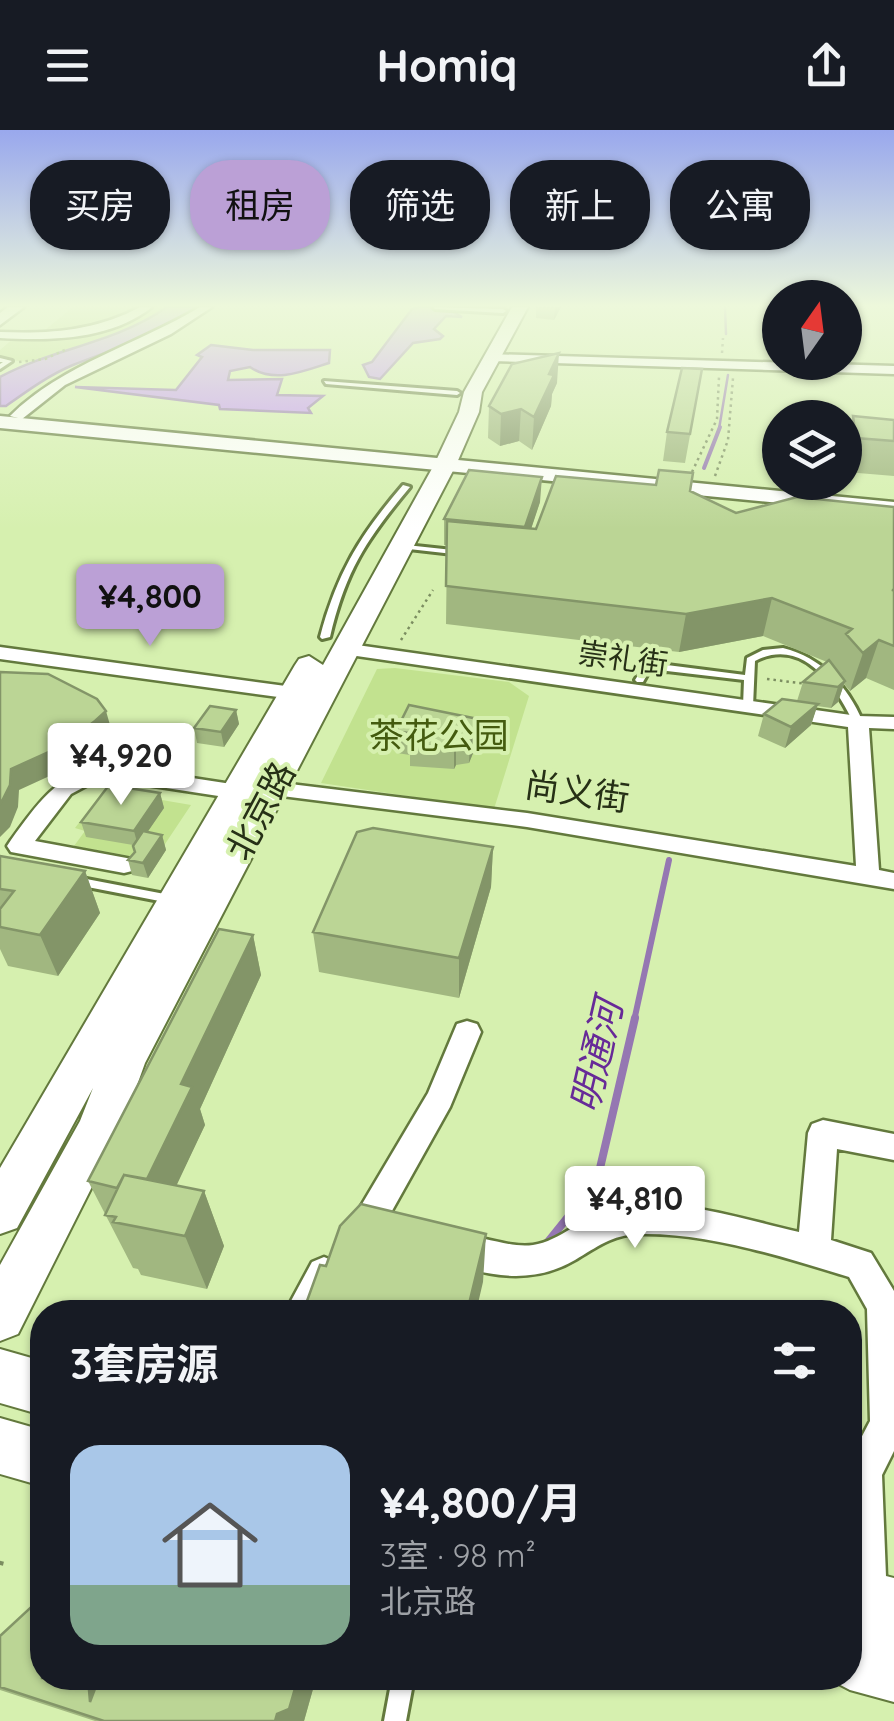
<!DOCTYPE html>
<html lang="zh">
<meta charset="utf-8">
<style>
:root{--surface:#171b24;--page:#242831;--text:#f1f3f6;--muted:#9ea1a6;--line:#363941;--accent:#bba0d6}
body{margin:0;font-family:Quicksand,"Noto Sans SC",sans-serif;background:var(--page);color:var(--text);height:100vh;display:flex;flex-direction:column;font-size:38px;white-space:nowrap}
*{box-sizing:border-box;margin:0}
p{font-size:32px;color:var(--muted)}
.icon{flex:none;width:55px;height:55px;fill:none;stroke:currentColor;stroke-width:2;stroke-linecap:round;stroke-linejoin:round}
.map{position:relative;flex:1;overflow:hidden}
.sheet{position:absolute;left:30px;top:1170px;width:832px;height:390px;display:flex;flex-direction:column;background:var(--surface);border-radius:40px;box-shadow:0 2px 8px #0004}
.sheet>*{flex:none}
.top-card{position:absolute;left:30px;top:30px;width:835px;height:90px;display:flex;gap:20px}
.needle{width:65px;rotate:14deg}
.fabs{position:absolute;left:762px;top:150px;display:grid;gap:20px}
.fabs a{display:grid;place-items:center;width:100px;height:100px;border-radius:50%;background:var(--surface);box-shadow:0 2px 8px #0004;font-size:50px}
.price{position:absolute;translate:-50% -85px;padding:0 22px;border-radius:10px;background:#fff;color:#222;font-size:32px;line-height:65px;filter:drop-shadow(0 2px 5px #0008)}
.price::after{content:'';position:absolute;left:50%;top:60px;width:30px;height:22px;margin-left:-15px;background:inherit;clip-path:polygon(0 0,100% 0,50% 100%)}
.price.active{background:var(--accent);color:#111}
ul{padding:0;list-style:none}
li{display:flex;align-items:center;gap:30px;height:250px;padding:0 40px}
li+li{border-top:2px solid var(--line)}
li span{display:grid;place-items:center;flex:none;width:280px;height:200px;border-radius:30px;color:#555}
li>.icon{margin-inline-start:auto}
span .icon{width:120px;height:120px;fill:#fffc;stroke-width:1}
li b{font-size:42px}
h2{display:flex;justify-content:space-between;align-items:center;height:120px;padding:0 40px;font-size:42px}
.chip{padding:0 35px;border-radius:40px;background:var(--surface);box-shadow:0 2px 8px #0004;font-size:35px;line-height:90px}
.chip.active{background:var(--accent);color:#111}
header{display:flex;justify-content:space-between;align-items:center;height:130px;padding:0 40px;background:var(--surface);font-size:45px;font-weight:800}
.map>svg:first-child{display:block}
</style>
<header><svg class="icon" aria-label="menu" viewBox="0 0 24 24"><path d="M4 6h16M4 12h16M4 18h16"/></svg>Homiq<svg class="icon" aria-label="share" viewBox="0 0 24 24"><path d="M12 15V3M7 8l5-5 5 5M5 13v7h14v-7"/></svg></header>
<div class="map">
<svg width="894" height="1591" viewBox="0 0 894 1591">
<rect width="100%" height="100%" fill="#d6f0af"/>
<path fill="#c2e28f" d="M73 177H167C131 202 75 225 32 231 23 233 10 229 0 228V220L15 207 39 205Z
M395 538 509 552 529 566 494 679 321 653 377 539Z
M104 660 191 675 163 717 136 727 74 716 85 701 75 698Z"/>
<path fill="#c496f5" stroke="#9577b2" stroke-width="2.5" d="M167 177H202C162 205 118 217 73 235 49 245 27 261 6 276H0V247C54 218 116 213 167 177Z
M420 177H445L462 187 446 186 434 199 443 206 440 209 413 213 380 249 369 247 363 235 372 232 412 179Z
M211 215 253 220H330L329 233C304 241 274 254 250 237L230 241 228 250 282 249 277 265 323 266 308 278 311 283 220 279 219 275 75 257 176 260 202 227 197 225Z"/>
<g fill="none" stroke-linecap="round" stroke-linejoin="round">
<path stroke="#9577b2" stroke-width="2.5" d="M725 177 726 204
M719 299 728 245"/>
<path stroke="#9577b2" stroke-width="4" d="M704 338 720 297"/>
<path stroke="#9577b2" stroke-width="6" d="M634 891 669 730"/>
<path stroke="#9577b2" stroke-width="8" d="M547 1113 597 1051 635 888"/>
<defs>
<path id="lane" d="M433 177 503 179 506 181 503 183 435 179Z
M0 228 12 231 0 239V234L3 232H0Z
M324 251 457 261 460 263 457 265 326 254Z
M403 355 410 357C366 410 346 440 330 507L322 509 320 507C337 443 360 405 403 355Z
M397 414 462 421 466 423 462 425 400 418 396 416Z
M783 518C822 528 847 555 863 592L862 594H854C836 556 803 506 755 531L753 576 748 579 743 576 744 550 667 541 648 543 643 552H637L635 550 642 539 667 535 745 545 747 528 763 520Z
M76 747 175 766 181 770 175 774 72 754 70 751 72 748Z
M392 1548H414L406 1591H384Z"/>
<path id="street" d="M140 177H152C111 210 50 211 0 208V202C49 204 96 201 140 177Z
M200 177H212L171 204 65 255 22 289 10 286C62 234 139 214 200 177Z
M488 224 894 236V244L492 231Z
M343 513 858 586 894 587V599L869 598 879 740 894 743V759L527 697 266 664 263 659 266 654 274 652 527 683 856 736 848 597 336 523 334 519Z
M0 517 293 557 303 563 293 569 0 529Z
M101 634 238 655 249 662 238 669 101 648 71 664 35 711 132 729 136 735 132 741 124 743 11 722 7 716 11 710C37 674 56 646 101 634Z
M467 891 477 894 481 902 450 977 374 1113 363 1117 352 1113 347 1102 352 1091 428 963 457 894Z
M823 990 894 1004V1030L837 1019 831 1110 871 1123 894 1161V1321L882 1345 887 1472 881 1486 867 1492 853 1486 850 1480V1329L870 1291 867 1179 849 1147C783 1127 707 1102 638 1104 612 1105 597 1117 575 1130 533 1155 487 1147 443 1130L438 1119 443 1108C469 1098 503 1119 533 1115 560 1111 583 1087 609 1079 663 1062 745 1090 799 1102L808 1003 812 994Z
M324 1127 336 1132 341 1143 320 1182H285L312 1132Z"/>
<path id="secondary" d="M8 177H24L0 195V183Z
M0 286 894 372V384L0 298Z"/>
<path id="primary" d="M512 177H528L482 262 479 282 456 335 145 933 122 997 18 1204 0 1211V1135L80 991 93 958 17 1098 0 1104V1038L295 535 299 529 309 526 323 535 434 335 459 282 464 262Z
M0 1219 42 1231V1285L0 1273Z
M0 1288 42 1300V1356L0 1344Z
M850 1437 894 1448V1572L850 1560 827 1548H850Z"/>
</defs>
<use href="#lane" stroke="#63793d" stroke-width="6"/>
<use href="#street" stroke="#63793d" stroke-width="5"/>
<use href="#secondary" stroke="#63793d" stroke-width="5"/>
<use href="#primary" stroke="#63793d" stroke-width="4"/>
<path stroke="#7b8d60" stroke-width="2.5" stroke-dasharray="2.5 4" stroke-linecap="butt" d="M722 223 723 208
M19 232 45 229 67 219
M692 342 717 289 719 247
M715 346 728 310 733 248
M401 510 433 460
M767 549 807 554"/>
<path stroke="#7b8d60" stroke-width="6" stroke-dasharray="8 11" stroke-linecap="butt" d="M0 1435 1 1431"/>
<use href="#lane" fill="#fff" fill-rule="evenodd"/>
<use href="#street" fill="#fff" fill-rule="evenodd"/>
<use href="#secondary" fill="#fff" fill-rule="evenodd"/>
<use href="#primary" fill="#fff" fill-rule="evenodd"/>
</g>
<path fill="#a1b780" d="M536 177H561L554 190 536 188Z
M702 239 685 333 663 331 667 302Z
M557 253 552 264 551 276 532 320 519 311 500 316 488 308 489 276Z
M853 286 894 290V346L846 342 845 314Z
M690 362 736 383 894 377V560L866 548 850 561 844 554 838 572 831 578 817 576 811 595 785 618 758 606 764 584 797 571 803 552 827 532 763 506 679 522 446 494 447 415H444V389L540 372 531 399H536Z
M236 580 239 594 224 617 197 613 194 598Z
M396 601 478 611 469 633 456 635 454 639 410 636V625L397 623Z
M160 663 164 678 147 702 162 705 166 720 148 748 132 745 128 730 135 722 133 715 86 707 81 692Z
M493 717 491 757 459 868 319 842 313 802Z
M0 726 85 741 100 783 58 846 8 836 0 819Z
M253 805 261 845 200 979 205 995 176 1055 204 1061 224 1116 207 1159 141 1145 138 1139 133 1138 88 1051Z
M0 1506 42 1548 313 1559 304 1591H95L0 1560Z"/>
<path fill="#839568" d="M555 177H561L554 190Z
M559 223 557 253 552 264 551 276 532 320 534 287 549 244Z
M521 279 519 311 500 316 501 284Z
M542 347 540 372 523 423 525 397Z
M772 468 763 506 679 522 686 484Z
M879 510 866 548 850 561 863 523Z
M845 551 838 572 831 578 838 557Z
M818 574 811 595 785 618 791 597Z
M236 580 239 594 224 617 221 602Z
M106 581 112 602 102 613 67 638 19 660 18 677 10 697 0 707V675L11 639Z
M478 589V611L469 633 470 612Z
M456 613V635L454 639V617Z
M160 663 164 678 138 716 134 701Z
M162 705 166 720 148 748 143 733Z
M493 717 491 757 459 868V828Z
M85 741 100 783 58 846 40 805Z
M253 805 261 845 200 979 205 995 156 1099 140 1063 181 954Z
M204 1061 224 1116 207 1159 185 1106Z
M486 1104 483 1152 476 1182H467Z
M88 1548H120L90 1572Z
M298 1548H304L313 1559 304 1591H275L277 1584Z"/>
<path fill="#bbd595" stroke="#839568" stroke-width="2.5" d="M559 223 549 244 554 245 534 287 521 279 501 284 489 276 512 234Z
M682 238 702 239 690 304 667 302Z
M853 286 894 290V311L856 308Z
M469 340 542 347 525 397 444 389Z
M659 340 693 343 690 361 736 383 797 367 894 377V460H892L894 461V516L879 510 863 523 846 504 852 499 772 468 686 484 446 456 447 391 536 399 556 346 656 355Z
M829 530 845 551 838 557 803 552Z
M0 542 48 544 97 569 106 581 95 591 60 617 11 639 10 655 0 675Z
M782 569 818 574 791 597 764 584Z
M409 575 478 589 470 612 456 613 454 617 409 614 414 604 396 601Z
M210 576 236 580 221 602 194 598Z
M109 655 160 663 134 701 81 692Z
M373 698 493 717 459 828 313 802 357 702Z
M143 701 162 705 143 733 128 730 135 722 133 716Z
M0 726 85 741 40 805 0 797V779L14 761 0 759Z
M219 799 253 805 181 954 192 957 147 1049 124 1045 117 1058 88 1051Z
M124 1045 204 1061 185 1106 113 1092 116 1087 105 1085Z
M361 1074 486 1104 467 1182H303L320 1135 326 1136 340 1096Z
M42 1467V1548H88L90 1572 99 1548H298L289 1579 277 1584 275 1591H104L0 1557V1506Z"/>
<linearGradient id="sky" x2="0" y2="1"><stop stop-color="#99a8ed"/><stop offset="0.44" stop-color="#edf8db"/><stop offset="1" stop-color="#edf8db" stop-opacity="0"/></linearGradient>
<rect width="894" height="399" fill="url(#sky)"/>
<g text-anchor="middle" stroke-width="8" stroke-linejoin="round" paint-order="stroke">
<g font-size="30" fill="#263016" stroke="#d6f0af">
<text transform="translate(623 529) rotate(8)" y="10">崇礼街</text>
</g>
<g font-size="35" fill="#445b0f" stroke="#d6f0af">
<text x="439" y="618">茶花公园</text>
</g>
<g font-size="35" fill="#263016" stroke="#d6f0af">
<text transform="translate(577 662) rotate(8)" y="12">尚义街</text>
<text transform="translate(261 681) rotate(-62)" y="12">北京路</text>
</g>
<g font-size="38" font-style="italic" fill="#672a98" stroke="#d6f0af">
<text transform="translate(597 926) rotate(-77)" y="13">明通河</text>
</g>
</g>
</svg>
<div class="fabs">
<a><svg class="needle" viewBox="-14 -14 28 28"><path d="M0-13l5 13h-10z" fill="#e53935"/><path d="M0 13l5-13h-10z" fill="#9ea1a6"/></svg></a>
<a><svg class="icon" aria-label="layers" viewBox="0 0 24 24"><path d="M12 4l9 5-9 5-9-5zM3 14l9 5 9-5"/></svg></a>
</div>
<b class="price active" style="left:150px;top:519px">¥4,800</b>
<b class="price" style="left:121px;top:678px">¥4,920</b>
<b class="price" style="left:635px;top:1121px">¥4,810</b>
<div class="top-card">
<a class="chip">买房</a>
<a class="chip active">租房</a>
<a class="chip">筛选</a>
<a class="chip">新上</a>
<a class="chip">公寓</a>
</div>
<section class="sheet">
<h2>3套房源<svg class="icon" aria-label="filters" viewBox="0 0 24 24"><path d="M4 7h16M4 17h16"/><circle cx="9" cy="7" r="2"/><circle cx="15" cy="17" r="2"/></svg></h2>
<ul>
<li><span style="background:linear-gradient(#a9c7e8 70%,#7fa58c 0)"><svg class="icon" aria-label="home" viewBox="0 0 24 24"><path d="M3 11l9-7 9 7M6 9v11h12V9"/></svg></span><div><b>¥4,800/月</b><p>3室 · 98 m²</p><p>北京路</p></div></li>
</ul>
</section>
</div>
